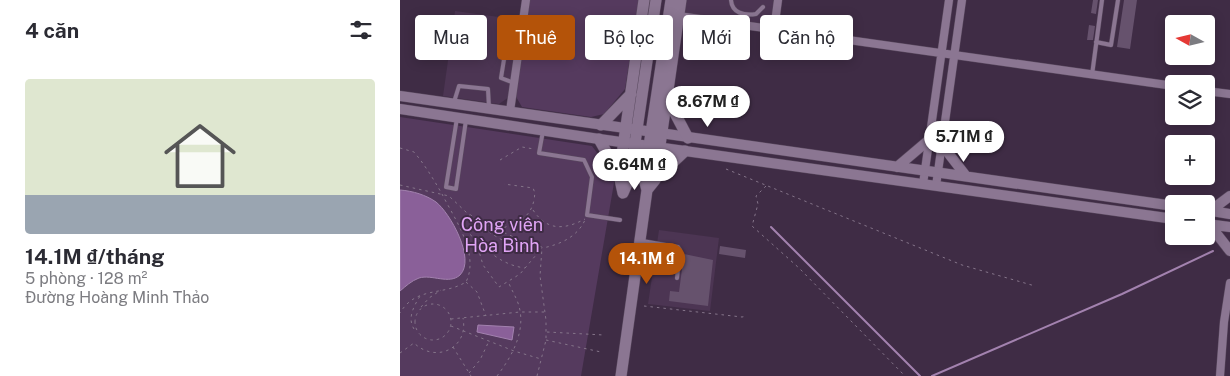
<!DOCTYPE html>
<html lang="vi">
<meta charset="utf-8">
<style>
:root{--surface:#fff;--page:#f2f2f3;--text:#2b2b33;--muted:#7c7c81;--line:#e1e1e2;--accent:#b45309}
body{margin:0;font-family:"Public Sans",sans-serif;background:var(--page);color:var(--text);height:100vh;display:flex;flex-direction:column;font-size:19px;white-space:nowrap}
*{box-sizing:border-box;margin:0}
p{font-size:16px;color:var(--muted)}
.icon{flex:none;width:28px;height:28px;fill:none;stroke:currentColor;stroke-width:2;stroke-linecap:round;stroke-linejoin:round}
.map{position:relative;flex:1;overflow:hidden}
.side{display:flex;flex-direction:column;background:var(--surface);width:400px}
.side>*{flex:none}
.banner{position:absolute;left:15px;top:15px;width:475px;height:45px;display:flex;gap:10px}
.needle{width:32px;rotate:278deg}
.tools{position:absolute;left:765px;top:15px;display:grid;gap:10px}
.tools a{display:grid;place-items:center;width:50px;height:50px;border-radius:5px;background:var(--surface);box-shadow:0 2px 12px #0003;font-size:25px}
.price{position:absolute;translate:-50% -42px;padding:0 11px;border-radius:18px;background:#fff;color:#222;font-size:16px;line-height:32px;filter:drop-shadow(0 1px 2px #0008)}
.price::after{content:'';position:absolute;left:50%;top:30px;width:15px;height:11px;margin-left:-8px;background:inherit;clip-path:polygon(0 0,100% 0,50% 100%)}
.price.selected{background:var(--accent);color:#fff}
ul{padding:0;list-style:none}
li{display:grid;align-content:center;gap:10px;height:265px;padding:0 25px}
li+li{border-top:1px solid var(--line)}
li span{display:grid;place-items:center;height:155px;border-radius:5px;color:#555}
li>.icon{margin-inline-start:auto}
span .icon{width:90px;height:90px;fill:#fffc;stroke-width:1}
li b{font-size:21px}
h2{display:flex;justify-content:space-between;align-items:center;height:60px;padding:0 25px;font-size:21px}
.pill{padding:0 18px;border-radius:5px;background:var(--surface);box-shadow:0 2px 12px #0003;font-size:18px;line-height:45px}
.pill.selected{background:var(--accent);color:#fff}
main{display:flex;flex:1;min-height:0}
.map>svg:first-child{display:block}
</style>
<main>
<section class="side">
<h2>4 căn<svg class="icon" aria-label="filters" viewBox="0 0 24 24"><path d="M4 7h16M4 17h16"/><circle cx="9" cy="7" r="2"/><circle cx="15" cy="17" r="2"/></svg></h2>
<ul>
<li><span style="background:linear-gradient(#dfe7d0 75%,#9aa5b1 0)"><svg class="icon" aria-label="home" viewBox="0 0 24 24"><path d="M3 11l9-7 9 7M6 9v11h12V9"/></svg></span><div><b>14.1M ₫/tháng</b><p>5 phòng · 128 m²</p><p>Đường Hoàng Minh Thảo</p></div></li>
</ul>
</section>
<div class="map">
<svg width="830" height="376" viewBox="0 0 830 376">
<rect width="100%" height="100%" fill="#3f2c45"/>
<path fill="#4c3553" d="M283 0H374L372 16 370 20 359 25 288 15 283 9Z
M55 11 120 20 109 97 99 104 43 96Z
M259 230 319 238 310 311 248 304Z"/>
<path fill="#553a5e" d="M128 0H239L225 89 204 114 191 117 122 107 115 95Z
M0 117 192 146 215 177 181 376H0Z"/>
<path fill="#8a6099" stroke="#a382af" d="M0 190C13 191 26 195 36 202 50 213 76 259 60 275 49 285 32 274 19 278 11 281 6 286 0 291Z
M78 325 114 327 112 340 77 332Z"/>
<g fill="none" stroke-linecap="round" stroke-linejoin="round">
<path stroke="#a382af" stroke-width="2" d="M371 227 520 376
M532 376 722 294 813 251"/>
</g>
<path fill="#66526d" d="M693 0H698L696 14 691 13Z
M724 0H737L730 49 717 47Z
M689 25 695 26 693 40H687Z
M320 246 346 250 345 258 319 254Z
M284 254 313 260 308 306 269 301 270 291 279 292Z"/>
<g fill="none" stroke-linecap="round" stroke-linejoin="round">
<defs>
<path id="service" d="M331 0C332 13 344 16 356 14L363 7
M696 42 711 45 718 0
M692 75 702 0
M114 83 101 78 107 41 120 39
M54 102 59 86 88 89 89 108
M57 118 46 187 56 189 66 120
M143 131 139 153 184 160 192 177 187 215 220 220
M242 241 278 247 280 250 277 278"/>
<path id="minor" d="M279 16 774 86
M374 30 378 0
M806 91 830 94
M110 111 126 0
M523 184 549 0
M536 186 562 0
M820 376 824 322 830 283"/>
<path id="tertiary" d="M0 96 774 206
M0 109 199 139 774 219
M542 145 566 176
M497 167 530 139
M806 210 830 214
M810 211 830 196
M807 224 830 227
M809 224 830 251"/>
<path id="secondary" d="M267 98 288 138
M201 125 231 94
M199 139 219 175 221 176
M254 180 285 151
M247 190 255 180 281 0
M223 193 230 177 256 0
M223 193 219 175 244 0
M221 376 247 190 244 179 271 0"/>
</defs>
<use href="#service" stroke="#59495e" stroke-width="5"/>
<use href="#minor" stroke="#59495e" stroke-width="9"/>
<use href="#tertiary" stroke="#59495e" stroke-width="11"/>
<use href="#secondary" stroke="#59495e" stroke-width="12"/>
<path stroke="#85758a" stroke-width="1" stroke-dasharray="2.5 4" stroke-linecap="butt" d="M0 148 14 152C25 165 34 180 42 194 54 218 80 254 66 282 43 296 16 286 0 313
M100 160 122 147 134 149
M326 169 562 265 635 286
M0 185 49 196 67 213 90 226 120 240 137 244 143 248C161 244 177 237 185 220
M366 186 356 196 358 204 352 226 399 268 505 376
M133 210C147 231 164 230 185 219
M69 215C83 230 120 256 142 248
M60 226C82 243 95 264 125 268
M98 230C115 223 130 220 134 200 135 195 135 192 133 188L104 184
M76 241 83 265 99 287 120 274 142 248
M66 282 77 292 86 316
M15 322a18 18 0 1 1 36 0a18 18 0 1 1-36 0Z
M244 306 342 317 347 316
M21 307 29 298 41 290
M51 319 120 312H144
M51 326 114 351 141 359
M14 329C7 318 14 306 20 296
M147 332 204 335
M146 340 201 352
M53 347 71 376
M0 353 14 343C36 364 69 348 63 318
M69 373 80 360 89 341
M97 376C113 355 127 329 118 303 115 295 111 289 108 281
M137 376 146 340V320L140 276 142 248"/>
<use href="#service" stroke="#8b7692" stroke-width="4"/>
<use href="#minor" stroke="#8b7692" stroke-width="8"/>
<use href="#tertiary" stroke="#8b7692" stroke-width="10"/>
<use href="#secondary" stroke="#8b7692" stroke-width="11"/>
</g>
<g text-anchor="middle" stroke-width="4" stroke-linejoin="round" paint-order="stroke">
<g font-size="18" fill="#e1a5f6" stroke="#3f2c45">
<text x="102" y="231">Công viên<tspan x="102" dy="21">Hòa Bình</tspan></text>
</g>
</g>
</svg>
<div class="tools">
<a><svg class="needle" viewBox="-14 -14 28 28"><path d="M0-13l5 13h-10z" fill="#e53935"/><path d="M0 13l5-13h-10z" fill="#7c7c81"/></svg></a>
<a><svg class="icon" aria-label="layers" viewBox="0 0 24 24"><path d="M12 4l9 5-9 5-9-5zM3 14l9 5 9-5"/></svg></a>
<a>+</a>
<a>−</a>
</div>
<b class="price" style="left:308px;top:128px">8.67M ₫</b>
<b class="price" style="left:564px;top:163px">5.71M ₫</b>
<b class="price" style="left:235px;top:191px">6.64M ₫</b>
<b class="price selected" style="left:247px;top:285px">14.1M ₫</b>
<div class="banner">
<a class="pill">Mua</a>
<a class="pill selected">Thuê</a>
<a class="pill">Bộ lọc</a>
<a class="pill">Mới</a>
<a class="pill">Căn hộ</a>
</div>
</div>
</main>
